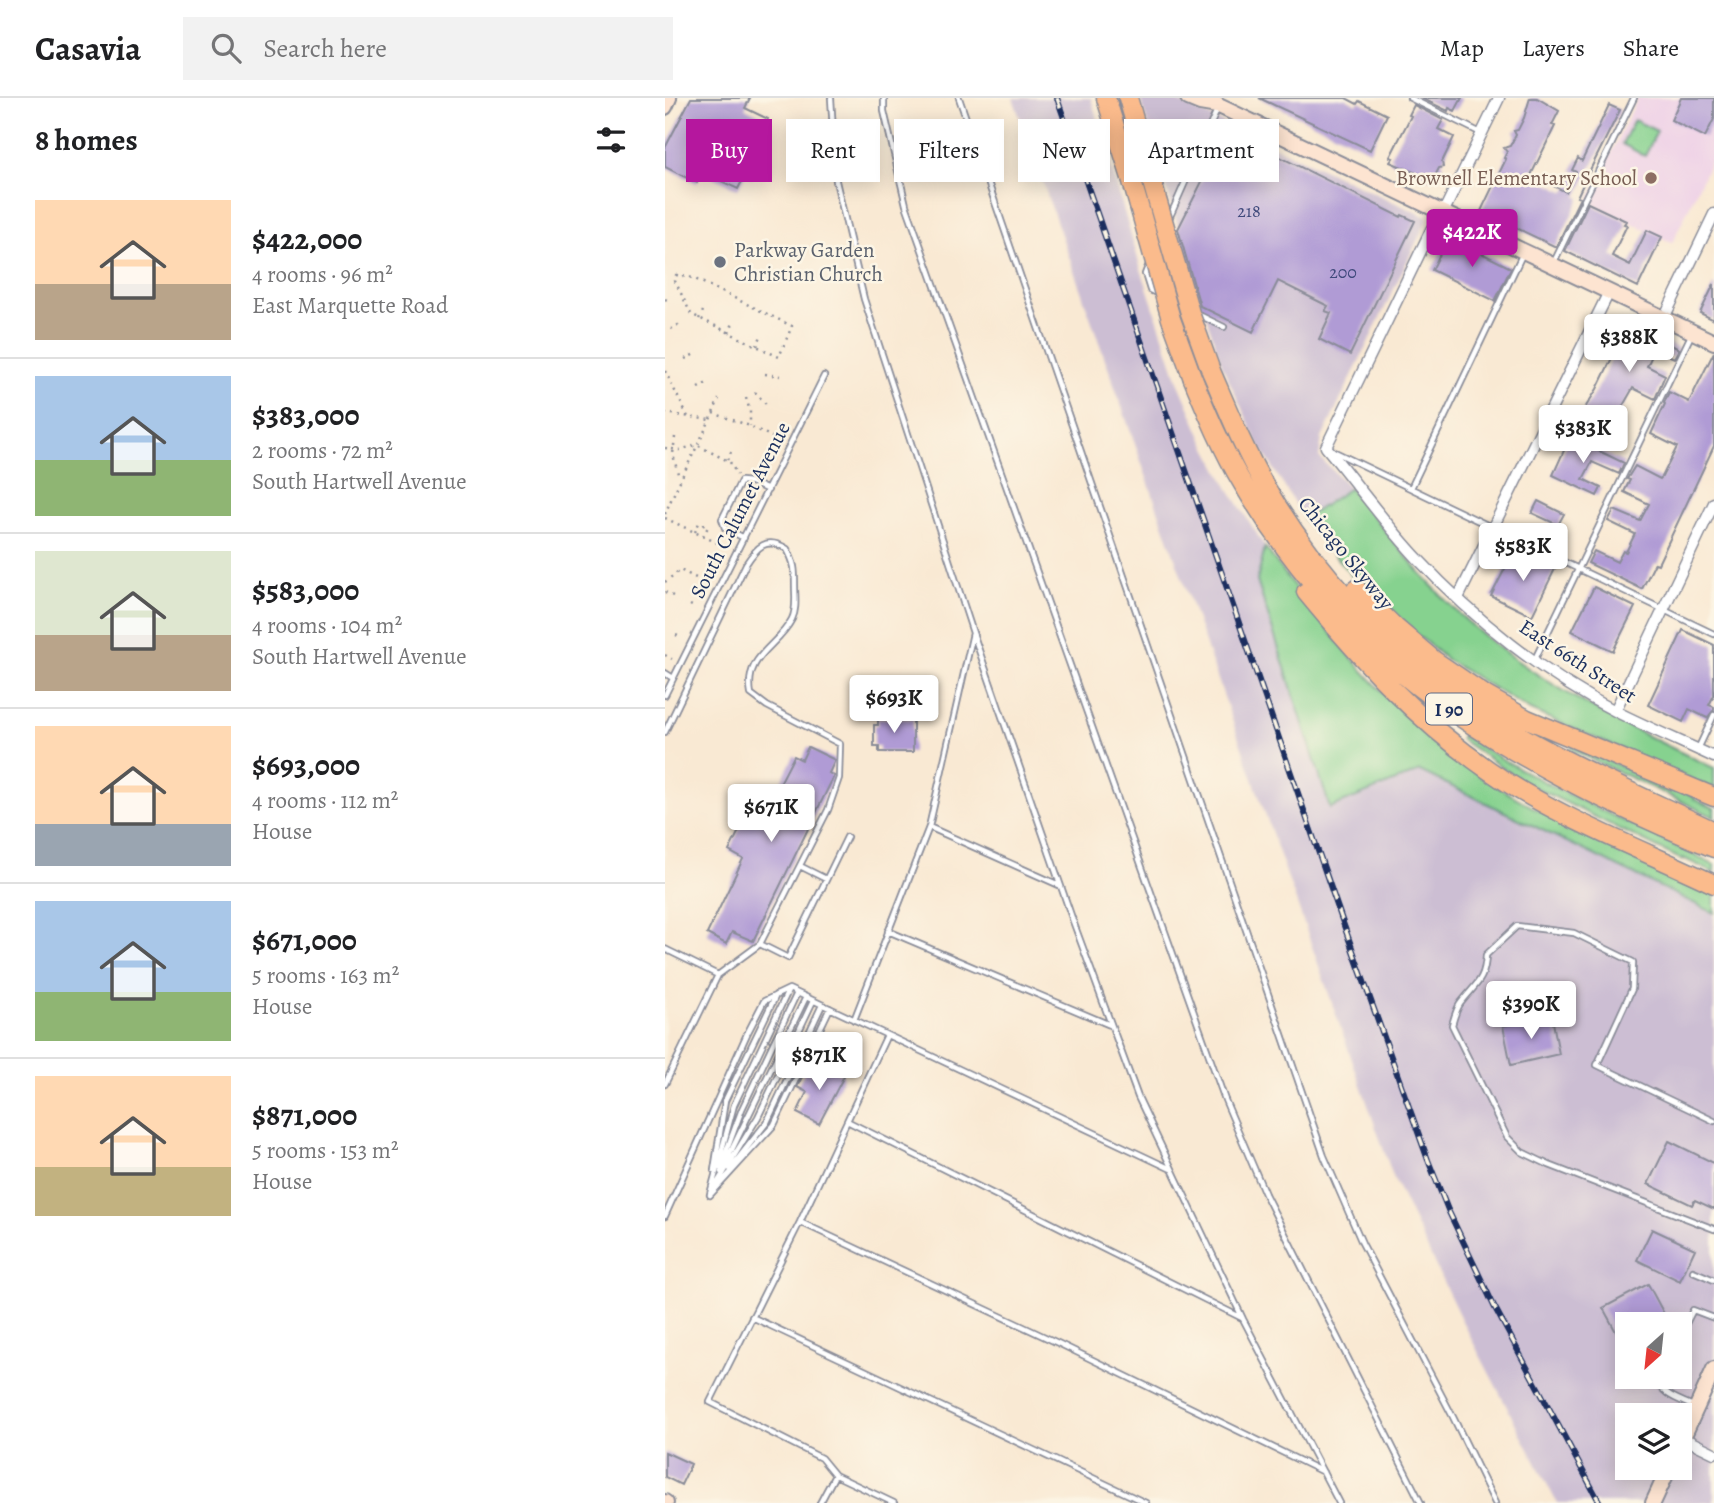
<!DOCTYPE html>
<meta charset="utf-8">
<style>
:root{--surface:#fff;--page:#f2f2f2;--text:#202124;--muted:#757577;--line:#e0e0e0;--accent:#b5179e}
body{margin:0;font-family:Alegreya,serif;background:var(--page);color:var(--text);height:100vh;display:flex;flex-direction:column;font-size:26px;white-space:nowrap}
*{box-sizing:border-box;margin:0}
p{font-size:23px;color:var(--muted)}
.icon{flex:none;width:38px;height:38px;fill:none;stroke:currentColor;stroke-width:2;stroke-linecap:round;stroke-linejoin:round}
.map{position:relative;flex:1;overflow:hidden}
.sheet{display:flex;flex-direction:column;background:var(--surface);width:665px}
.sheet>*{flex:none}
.hud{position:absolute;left:21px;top:21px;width:665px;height:63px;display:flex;gap:14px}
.needle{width:46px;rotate:207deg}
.tools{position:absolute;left:950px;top:1214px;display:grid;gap:14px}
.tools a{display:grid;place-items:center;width:77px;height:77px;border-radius:0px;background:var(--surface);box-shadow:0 4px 18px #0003;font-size:35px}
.price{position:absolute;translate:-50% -60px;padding:0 16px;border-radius:7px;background:#fff;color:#222;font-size:23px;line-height:46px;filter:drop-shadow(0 2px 4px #0008)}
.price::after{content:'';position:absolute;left:50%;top:42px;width:21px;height:16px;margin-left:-10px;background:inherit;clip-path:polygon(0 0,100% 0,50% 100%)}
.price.current{background:var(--accent);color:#fff}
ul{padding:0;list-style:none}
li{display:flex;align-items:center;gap:21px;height:175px;padding:0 35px}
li+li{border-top:2px solid var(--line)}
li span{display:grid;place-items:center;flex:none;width:196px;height:140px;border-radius:0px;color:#555}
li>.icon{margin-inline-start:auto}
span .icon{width:84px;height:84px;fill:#fffc;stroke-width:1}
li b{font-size:30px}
h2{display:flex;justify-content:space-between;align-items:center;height:84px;padding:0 35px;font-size:30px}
.chip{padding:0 24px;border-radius:0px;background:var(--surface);box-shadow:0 4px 18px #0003;font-size:24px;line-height:63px}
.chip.current{background:var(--accent);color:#fff}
header{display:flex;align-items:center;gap:42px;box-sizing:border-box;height:98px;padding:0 35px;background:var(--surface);border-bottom:2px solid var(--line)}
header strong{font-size:33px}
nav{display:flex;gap:38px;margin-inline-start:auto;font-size:24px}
.search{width:490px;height:63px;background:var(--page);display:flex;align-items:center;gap:18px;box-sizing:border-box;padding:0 24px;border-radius:0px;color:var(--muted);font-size:26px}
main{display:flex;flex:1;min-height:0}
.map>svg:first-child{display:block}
</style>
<header>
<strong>Casavia</strong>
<div class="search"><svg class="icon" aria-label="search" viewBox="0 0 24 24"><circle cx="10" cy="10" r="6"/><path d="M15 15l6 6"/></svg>Search here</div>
<nav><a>Map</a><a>Layers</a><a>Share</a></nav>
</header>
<main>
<section class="sheet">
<h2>8 homes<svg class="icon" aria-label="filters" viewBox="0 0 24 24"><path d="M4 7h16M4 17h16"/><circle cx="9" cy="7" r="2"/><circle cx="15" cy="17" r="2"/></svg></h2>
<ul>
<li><span style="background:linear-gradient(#ffd9b3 60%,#b9a48a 0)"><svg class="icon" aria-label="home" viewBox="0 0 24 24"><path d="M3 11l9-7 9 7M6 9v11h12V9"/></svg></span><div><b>$422,000</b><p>4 rooms · 96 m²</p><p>East Marquette Road</p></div></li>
<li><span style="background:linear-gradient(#a9c7e8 60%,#8fb573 0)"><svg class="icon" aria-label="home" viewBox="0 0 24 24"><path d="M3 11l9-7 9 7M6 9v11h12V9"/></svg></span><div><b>$383,000</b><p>2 rooms · 72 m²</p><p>South Hartwell Avenue</p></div></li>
<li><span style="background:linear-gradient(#dfe7d0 60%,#b9a48a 0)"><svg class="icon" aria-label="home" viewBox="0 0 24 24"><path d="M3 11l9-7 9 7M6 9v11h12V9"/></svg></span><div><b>$583,000</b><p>4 rooms · 104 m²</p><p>South Hartwell Avenue</p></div></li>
<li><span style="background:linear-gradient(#ffd9b3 70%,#9aa5b1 0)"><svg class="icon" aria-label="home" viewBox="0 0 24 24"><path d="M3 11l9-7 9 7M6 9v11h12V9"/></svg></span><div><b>$693,000</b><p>4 rooms · 112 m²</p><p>House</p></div></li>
<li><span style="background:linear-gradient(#a9c7e8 65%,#8fb573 0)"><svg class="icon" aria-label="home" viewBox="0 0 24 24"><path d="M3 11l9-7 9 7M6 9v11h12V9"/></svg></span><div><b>$671,000</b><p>5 rooms · 163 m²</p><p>House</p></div></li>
<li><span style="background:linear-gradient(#ffd9b3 65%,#c2b280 0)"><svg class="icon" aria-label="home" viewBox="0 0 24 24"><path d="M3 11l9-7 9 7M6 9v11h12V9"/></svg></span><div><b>$871,000</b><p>5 rooms · 153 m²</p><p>House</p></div></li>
</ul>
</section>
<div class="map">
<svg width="1049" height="1405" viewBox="0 0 1049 1405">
<rect width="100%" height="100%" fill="#fcf5e5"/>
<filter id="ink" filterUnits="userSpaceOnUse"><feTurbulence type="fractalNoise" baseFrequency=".0143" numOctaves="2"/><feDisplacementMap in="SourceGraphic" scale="14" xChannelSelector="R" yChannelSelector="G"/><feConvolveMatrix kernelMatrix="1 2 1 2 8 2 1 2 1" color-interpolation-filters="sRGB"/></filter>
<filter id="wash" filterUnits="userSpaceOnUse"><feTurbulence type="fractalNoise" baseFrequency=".00686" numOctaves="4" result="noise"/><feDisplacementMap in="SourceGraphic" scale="28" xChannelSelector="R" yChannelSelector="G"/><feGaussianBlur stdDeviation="1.57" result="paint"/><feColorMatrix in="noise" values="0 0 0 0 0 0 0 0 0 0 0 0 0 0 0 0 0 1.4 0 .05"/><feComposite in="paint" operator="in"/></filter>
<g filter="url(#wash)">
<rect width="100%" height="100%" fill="#f9e9d3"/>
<path fill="#eed0e7" d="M973 0H1049V56L1007 145 923 103Z"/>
<path fill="#ccbed3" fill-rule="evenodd" d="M348 0H426L475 168 514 286 539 344 564 391 600 449 592 483 665 710 755 673 1049 815V1405H892L796 1221 729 1081ZM962 1227H1015V1279H962ZM962 1318H1015V1370H962Z
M475 0H505L763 120 657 340 654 359 685 390 639 421 593 345 558 269 529 181Z"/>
<path fill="#86d28f" stroke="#508076" stroke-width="2" d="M969 22 992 33 980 58 957 46Z
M685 390C727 440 767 495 818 537 887 593 968 632 1049 670V691L865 612 782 562 697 490 639 421Z
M600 449C660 530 723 613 806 671 877 721 970 758 1049 795V815L755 673 665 710 592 483Z
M797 637C877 688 965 724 1049 767V775L1018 760 1017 762 859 684 795 641Z
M907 648 1030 699 1029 701 1049 710V719L905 651Z"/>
<g id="blocks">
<path fill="#b09bd5" d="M26 0H85L80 10 103 21 100 28 103 30 94 49 100 52 87 80 80 77 73 91 37 74 32 85 0 69V50Z
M594 0H681L692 6 694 3 722 17 705 52Z
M756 0H797L790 13 784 10 783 13Z
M865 0H872L894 13 887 27 890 28 866 77 901 94 911 74 907 72 913 60 917 63 944 7 955 12 920 82 912 99 915 100 891 149 816 113 841 61 839 60 842 54 839 50 845 48 851 37 849 33 853 32 859 20Z
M1016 0H1049V21L1040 39 1006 22Z
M749 7 778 22 773 31 789 39 777 64 778 69 774 70 769 80 766 79 765 81 725 64 728 60 725 59 746 18 744 17Z
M561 36 596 53 597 50 736 119 737 117 750 123 685 257 654 241 666 215 660 213 663 208 613 183 588 234 535 208 513 131Z
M923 105 961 123 959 126 962 127 947 158 965 167 982 132 997 139 973 189 900 153Z
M786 140 846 170 830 203 767 172 782 142Z
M1049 186V222L1035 215Z
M958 223 1014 251 1009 260 990 251 982 268 1000 277 990 301 968 290 947 327 918 313 932 291 961 231Z
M1049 254V348L993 466 990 465 977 491 923 465 929 453 952 464 958 453 961 454 970 436 943 423 949 412 975 423 984 406 959 394 965 382 962 381 970 368 995 381 997 379 1012 349 986 336 1000 306 999 305 1004 294 1024 304Z
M905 339 959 365 954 376 927 364 918 381 936 390 932 398 888 377Z
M873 403 899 416 893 427 867 415Z
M850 451 890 471 867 518 826 498Z
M929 489 970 509 948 553 907 533Z
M1018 532 1049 547V597L1044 607 1049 609V612L1042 620 1024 611 1018 624 983 607Z
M213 620 248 621V654H214V648H209V627H213Z
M143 649 170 662 164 675 169 678 88 843 67 834 61 846 42 836 78 761 64 753 96 688 110 695 129 658 137 662Z
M887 919 894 956 846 967 838 928Z
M157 966 179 978 154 1026 132 1015 142 994 132 989 140 973 151 978Z
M1004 1043 1049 1065V1111L1030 1102 1027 1107 983 1086Z
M987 1131 1030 1151 1015 1183 972 1162Z
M983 1186 1005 1227H962V1254L938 1210Z
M0 1354 26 1366 16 1387 0 1379Z"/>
</g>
</g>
<g filter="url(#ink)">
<use href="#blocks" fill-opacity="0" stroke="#8a8c98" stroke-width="2"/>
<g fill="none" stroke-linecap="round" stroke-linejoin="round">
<defs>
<path id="lane" d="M166 0 171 83 199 201 308 535 408 823 473 999 578 1221 674 1405
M219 0V13L241 107 560 1002 600 1096 756 1405
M294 0 659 1058 697 1145 788 1319 830 1405
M745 0 816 35
M503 123 552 12
M484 166 480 176 485 192 493 196
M888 166 969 0
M532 216 559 229
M668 353 1049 536
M746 390 857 157
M79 440 60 430 57 421 76 383 86 384 103 392
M870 561 1027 235
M0 575 8 580
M0 597 159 278
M0 634 81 466C92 449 101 438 122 451 130 466 130 471 130 488 130 499 132 511 127 521 112 550 79 557 86 596L102 608 175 646 174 680 163 712 95 846 53 877 0 851
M1033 651 1049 617
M264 729 394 787
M135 768 161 781
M223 833 445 927
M95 846 123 860 182 739
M189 922 264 729 308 535
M222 937 506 1071
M0 986 53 877
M182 1023 577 1220
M1049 1023 932 967 967 891 968 864 909 835 852 828 821 857C820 884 810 886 795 906 791 912 789 920 787 927L842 1039 857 1054 884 1067 1049 1131
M55 1070 77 1011 132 895
M65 1071 102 1024 157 907
M49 1072 60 1003 111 897
M56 1074 141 899
M51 1087 93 1019 148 903
M45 1096 69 1007 123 893
M45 1097 109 1027 165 910
M0 1118 82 936 99 903 124 891 222 937 135 1124 45 1304 156 1360 170 1377 229 1405
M135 1124 395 1246 658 1374
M1028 1173 1049 1182
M87 1219 481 1405
M1015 1237 1028 1212 1049 1220
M993 1279C995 1297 1013 1301 1028 1308
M155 1405 170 1377"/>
<path id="street" d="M834 0 778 115 766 132 661 349C692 386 720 426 753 461 809 521 879 577 952 614 984 630 1017 644 1049 659
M999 220 1049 116
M793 500 944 194
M950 613 1049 405
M1018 1340 1049 1355"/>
<path id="secondary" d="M523 0 535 5 552 8
M543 0 554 8 1049 244
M0 9 4 0
M1015 1346 1049 1271
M0 1404 1 1405
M988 1405 1004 1370"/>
<path id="highway" d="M441 0 466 80
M463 0 484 74
M546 273C563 312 579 352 600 388 649 472 720 549 801 604 878 656 965 693 1049 733
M528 281C543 317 558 353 578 386 628 471 700 553 781 609 862 666 958 713 1049 750
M691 491 730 529 770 563 820 597 862 621 1049 699
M641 494C697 562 752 623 825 673 891 719 976 751 1049 786"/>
</defs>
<use href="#lane" stroke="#8a8c98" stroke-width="8"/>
<use href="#street" stroke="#8a8c98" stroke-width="13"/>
<use href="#secondary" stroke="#8a8c98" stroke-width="18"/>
<use href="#highway" stroke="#8a8c98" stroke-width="21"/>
<path stroke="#8a8c98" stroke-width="2.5" stroke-dasharray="2 5" stroke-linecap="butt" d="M11 177 28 180 127 228 114 259 26 216 10 183Z
M0 201 2 202
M34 221 39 211
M6 231 15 226
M64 235 68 225
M92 248 96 238
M20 261 30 256
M0 273 23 319
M100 276 115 278
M33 290 44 284
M90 294 101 306
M81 300 85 313V328
M0 315 45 322
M48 315 85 328 113 342
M10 339 8 356 14 380
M0 350 14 352 32 347 65 364 72 377
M62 362 66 354
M0 416C16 377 38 340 54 301
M0 420 61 449
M30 434 34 425 43 429 38 438
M0 484 15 472 43 486
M0 494 8 498
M25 507 31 510
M11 537 17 540
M0 557 7 561"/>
<use href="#lane" stroke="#fff" stroke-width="4.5"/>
<use href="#street" stroke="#fff" stroke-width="10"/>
<use href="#secondary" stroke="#fde4d1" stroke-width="14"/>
<use href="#highway" stroke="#fbbb8c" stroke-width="18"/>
<defs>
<path id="rail" d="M392 0 677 822 763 1062 783 1112 829 1208 935 1405"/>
</defs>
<use href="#rail" stroke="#1b2f5e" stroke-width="6"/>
<use href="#rail" stroke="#fcf5e5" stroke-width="3.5" stroke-dasharray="10" stroke-linecap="butt"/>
<defs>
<path id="highway-bridge" d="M484 74 525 215 546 273
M466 80 506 221 528 281"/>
</defs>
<use href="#highway-bridge" stroke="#8a8c98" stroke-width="21" stroke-linecap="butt"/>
<use href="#highway-bridge" stroke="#fbbb8c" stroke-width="18"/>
</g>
</g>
<circle fill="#8d6e63" stroke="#fcf5e5" stroke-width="2.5" cx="986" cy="80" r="7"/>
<circle fill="#6b7280" stroke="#fcf5e5" stroke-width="2.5" cx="55" cy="164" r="7"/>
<g text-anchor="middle" stroke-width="5" stroke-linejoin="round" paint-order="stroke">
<g font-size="18" fill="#404a7c">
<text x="584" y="119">218</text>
<text x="678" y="180">200</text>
</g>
<rect fill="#fcf5e5" stroke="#5e6a86" stroke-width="2" x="761" y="595.5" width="46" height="31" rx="5"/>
<g font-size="19" font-weight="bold" fill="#1b2f5e">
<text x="784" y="618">I 90</text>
</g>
<g font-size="21" fill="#785e54" stroke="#fcf5e5" text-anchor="end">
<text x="972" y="87">Brownell Elementary School</text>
</g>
<g font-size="21" fill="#5b616d" stroke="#fcf5e5" text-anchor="start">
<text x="69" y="159">Parkway Garden<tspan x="69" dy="24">Christian Church</tspan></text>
</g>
<g font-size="21" fill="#1b2f5e" stroke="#fcf5e5">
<text transform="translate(75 412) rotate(-63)" y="7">South Calumet Avenue</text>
<text transform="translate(681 455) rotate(51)" y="7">Chicago Skyway</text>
<text transform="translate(913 563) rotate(33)" y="7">East 66th Street</text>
</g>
</g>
</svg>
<div class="tools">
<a><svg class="needle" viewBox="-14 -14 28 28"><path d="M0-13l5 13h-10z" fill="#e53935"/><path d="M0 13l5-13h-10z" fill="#757577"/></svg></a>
<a><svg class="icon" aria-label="layers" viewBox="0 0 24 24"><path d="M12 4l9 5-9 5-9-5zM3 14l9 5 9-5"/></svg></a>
</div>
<b class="price current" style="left:807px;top:171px">$422K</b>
<b class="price" style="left:964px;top:276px">$388K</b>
<b class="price" style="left:918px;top:367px">$383K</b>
<b class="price" style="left:858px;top:485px">$583K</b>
<b class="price" style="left:229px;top:637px">$693K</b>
<b class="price" style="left:106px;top:746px">$671K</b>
<b class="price" style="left:866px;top:943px">$390K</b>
<b class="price" style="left:154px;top:994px">$871K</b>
<div class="hud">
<a class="chip current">Buy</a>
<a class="chip">Rent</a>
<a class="chip">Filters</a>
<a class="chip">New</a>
<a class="chip">Apartment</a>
</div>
</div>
</main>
